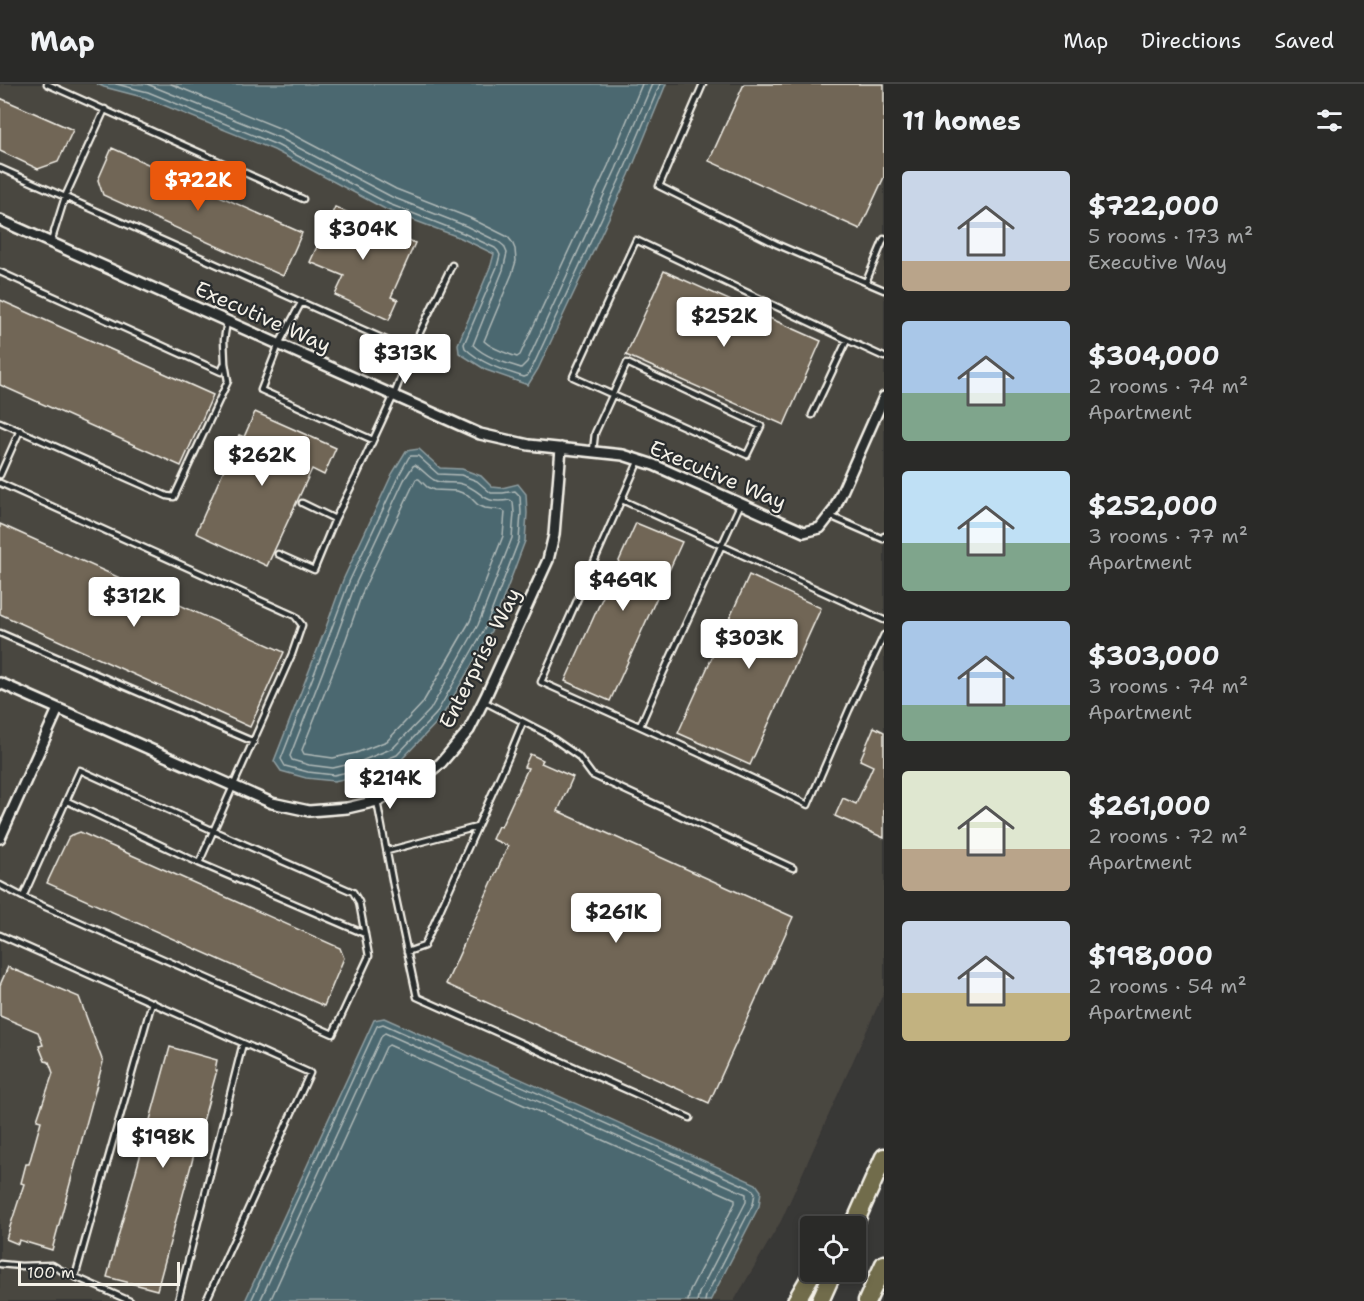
<!DOCTYPE html>
<meta charset="utf-8">
<style>
:root{--surface:#2a2a28;--page:#363634;--text:#f1f3f6;--muted:#a5a7a8;--line:#464645;--accent:#ea580c}
body{margin:0;font-family:"Shantell Sans",sans-serif;background:var(--page);color:var(--text);height:100vh;display:flex;flex-direction:column;font-size:22px;white-space:nowrap}
*{box-sizing:border-box;margin:0}
p{font-size:20px;color:var(--muted)}
.icon{flex:none;width:33px;height:33px;fill:none;stroke:currentColor;stroke-width:2;stroke-linecap:round;stroke-linejoin:round}
.map{position:relative;flex:1;overflow:hidden}
.side{display:flex;flex-direction:column;background:var(--surface);width:480px}
.side>*{flex:none}
.buttons{position:absolute;left:800px;top:1132px;display:grid;gap:12px}
.buttons a{display:grid;place-items:center;width:66px;height:66px;border-radius:6px;background:var(--surface);box-shadow:0 3px 9px #0003,0 0 0 2px var(--line);font-size:30px}
.scale{position:absolute;left:18px;bottom:15px;width:162px;box-sizing:border-box;padding-left:6px;border:3px solid #f4f1e8;border-top:0;font-size:16px;line-height:21px;white-space:nowrap;color:#f4f1e8;-webkit-text-stroke:4px #2a2d2e;paint-order:stroke}
.price{position:absolute;translate:-50% -51px;padding:0 14px;border-radius:6px;background:#fff;color:#222;font-size:20px;line-height:39px;filter:drop-shadow(0 2px 3px #0008)}
.price::after{content:'';position:absolute;left:50%;top:36px;width:18px;height:14px;margin-left:-9px;background:inherit;clip-path:polygon(0 0,100% 0,50% 100%)}
.price.selected{background:var(--accent);color:#fff}
ul{padding:0;list-style:none}
li{display:flex;align-items:center;gap:18px;height:150px;padding:0 18px}
li span{display:grid;place-items:center;flex:none;width:168px;height:120px;border-radius:6px;color:#555}
li>.icon{margin-inline-start:auto}
span .icon{width:72px;height:72px;fill:#fffc;stroke-width:1}
li b{font-size:26px}
h2{display:flex;justify-content:space-between;align-items:center;height:72px;padding:0 18px;font-size:26px}
header{display:flex;align-items:center;gap:36px;box-sizing:border-box;height:84px;padding:0 30px;background:var(--surface);border-bottom:2px solid var(--line)}
header strong{font-size:28px}
nav{display:flex;gap:33px;margin-inline-start:auto;font-size:21px}
main{display:flex;flex:1;min-height:0}
.map>svg:first-child{display:block}
</style>
<header>
<strong>Map</strong>
<nav><a>Map</a><a>Directions</a><a>Saved</a></nav>
</header>
<main>
<div class="map">
<svg width="884" height="1217" viewBox="0 0 884 1217">
<rect width="100%" height="100%" fill="#383836"/>
<filter id="ink" filterUnits="userSpaceOnUse"><feTurbulence type="fractalNoise" baseFrequency=".0167" numOctaves="2"/><feDisplacementMap in="SourceGraphic" scale="12" xChannelSelector="R" yChannelSelector="G"/><feConvolveMatrix kernelMatrix="1 2 1 2 8 2 1 2 1" color-interpolation-filters="sRGB"/></filter>
<g filter="url(#ink)">
<path fill="#494640" d="M0 0H884V908L781 1137 734 1217H0Z"/>
<path fill="#4b6770" stroke="#8f9ea0" stroke-width="1.5" d="M97 0H666L629 91 538 285 528 301 486 286 459 269 458 260 491 181 494 170 461 154 387 126 274 66 146 14 104 3Z
M419 365 440 384 462 385 481 392 492 403 502 404 518 400 526 410 527 429 525 457 491 547 441 634 401 676 363 691 334 697 306 694 281 687 274 677 325 546 343 496 392 390 406 367Z
M384 934 756 1100 761 1107 759 1122 710 1217H245L374 936Z"/>
<g fill="none" stroke-linecap="round" stroke-linejoin="round">
<path stroke="#b0bab8" stroke-width="1.5" d="M116 0 148 8 277 61 389 120 463 149 495 164 498 167 500 171 497 183 464 260 465 264C480 279 504 287 524 293L527 292 533 282 623 88 660 0
M147 0 280 54 392 113 466 142 499 158 504 162 507 169 503 186 473 261C485 273 505 279 521 284L527 278 616 85 652 0
M171 0 284 46 396 105 470 134 508 153 512 158 515 165 516 177 512 190 484 257C492 265 506 269 517 273L520 271 608 82 642 0
M411 372H418L438 390 461 391 477 397 491 409H503L515 407 520 412 521 429 519 456 485 544 436 630 397 671 361 685 334 691 308 688 285 682 281 675 330 549 349 498 398 393 409 373Z
M415 381C422 385 427 392 434 396 442 401 453 397 462 400 485 407 480 421 510 416L513 418 514 429 512 454 478 541 430 626 393 664 359 678 333 684 309 681 292 676 290 672 337 551 355 501 404 396 413 382Z
M416 395H419L427 403 434 406 457 407 468 411 478 421 485 424 502 426 505 428 503 452 470 537 422 620 387 657 356 669 333 674 304 670 302 666 346 555 364 504Z
M251 1217 377 942 383 940 752 1105 755 1109 753 1120 706 1212 705 1217
M260 1217 382 951 385 949 746 1110V1118L699 1209 697 1217
M270 1217 386 963 389 961 735 1115V1119L690 1206 688 1217"/>
</g>
<path fill="#716657" stroke="#f4f1e8" stroke-width="1.5" d="M744 0H884V93L860 145 709 77Z
M0 14 73 46 58 78 38 85 0 67Z
M112 64 302 149 283 192 103 111 98 96Z
M335 123 415 159 391 213 398 216 389 236 335 211 344 192 310 178Z
M664 187 821 257 784 341 626 271Z
M0 216 213 311 181 382 0 301Z
M255 328 336 364 324 391 312 385 267 482 196 449 239 351 244 353Z
M636 439 682 458 610 617 565 597Z
M0 440 284 568 250 643 0 530Z
M749 491 821 524 750 681 678 649Z
M874 643 884 648V754L835 732 843 714 856 720 873 682 860 676Z
M530 670 543 676 541 679 573 693 558 727 793 833 709 1019 446 900 508 762 492 755 498 742 501 743 528 684 524 683Z
M80 748 340 864 344 874 324 922 47 799 69 752Z
M8 883 79 913 103 978 52 1166 19 1156 18 1160 6 1155 24 1100 21 1099 26 1080H29L41 1037 37 1036 53 989 49 978 45 977 39 962 43 961 38 948 0 932V901Z
M170 963 217 976 215 986H217L157 1206 107 1193Z"/>
<g fill="none" stroke-linecap="round" stroke-linejoin="round">
<defs>
<path id="service" d="M47 0 303 115
M703 0 659 102 776 160 884 206
M0 84 411 267
M51 158 65 113 105 25
M0 188 221 288 225 279 224 256 227 237
M866 198 884 155
M301 219 279 260 261 306 373 356
M812 331 847 256 884 273
M0 338 167 412 174 413 228 297 225 279
M593 367 595 349 627 279 761 342 747 371 573 293 636 156 847 256
M639 376 541 598C631 638 720 678 808 721L849 626 884 551
M0 391 20 346
M0 399 295 532 302 541 292 570 199 779
M622 416 884 536
M302 419 335 435
M830 432 883 455 884 452
M278 470 314 486 335 435 356 393 394 311 411 267 452 181
M0 549 254 658
M483 617 545 649 578 672 592 691 793 784
M640 642 661 594 741 419
M67 717 199 779 365 850
M377 717 393 801 417 913 690 1034
M387 767 477 743
M0 801 23 813 333 950 369 872 359 818 353 808 214 747 80 686 23 813
M0 851 310 989 206 1217
M407 868 424 862 509 672 523 638
M0 1180 21 1182 52 1181 64 1188 130 1217
M75 1193 152 918
M178 1217 243 959"/>
<path id="minor" d="M0 136 480 350 529 361 623 371 654 381 804 448 820 444 834 426 884 313
M0 599 272 719 309 727 347 724 377 717 415 699 441 679 469 646 486 612 548 476 554 451 561 364
M0 754 58 625"/>
<path id="motorway" d="M853 1143 884 1073
M796 1217 813 1188
M820 1217 833 1188
M867 1217 884 1180"/>
</defs>
<use href="#service" stroke="#f4f1e8" stroke-width="9"/>
<use href="#minor" stroke="#f4f1e8" stroke-width="14"/>
<use href="#motorway" stroke="#f4f1e8" stroke-width="21"/>
<use href="#service" stroke="#2a2d2e" stroke-width="4.5"/>
<use href="#minor" stroke="#2a2d2e" stroke-width="9"/>
<use href="#motorway" stroke="#716c4b" stroke-width="16"/>
</g>
</g>
<g text-anchor="middle" stroke-width="4.5" stroke-linejoin="round" paint-order="stroke">
<g font-size="21" fill="#f4f1e8" stroke="#2a2d2e">
<text transform="translate(263 233) rotate(24)" y="7">Executive Way</text>
<text transform="translate(718 391) rotate(23)" y="7">Executive Way</text>
<text transform="translate(480 574) rotate(-63)" y="7">Enterprise Way</text>
</g>
</g>
</svg>
<div class="buttons">
<a><svg class="icon" aria-label="locate" viewBox="0 0 24 24"><circle cx="12" cy="12" r="6"/><path d="M12 2v4M12 18v4M2 12h4M18 12h4"/></svg></a>
</div>
<div class="scale">100 m</div>
<b class="price selected" style="left:198px;top:128px">$722K</b>
<b class="price" style="left:363px;top:177px">$304K</b>
<b class="price" style="left:724px;top:264px">$252K</b>
<b class="price" style="left:405px;top:301px">$313K</b>
<b class="price" style="left:262px;top:403px">$262K</b>
<b class="price" style="left:623px;top:528px">$469K</b>
<b class="price" style="left:134px;top:544px">$312K</b>
<b class="price" style="left:749px;top:586px">$303K</b>
<b class="price" style="left:390px;top:726px">$214K</b>
<b class="price" style="left:616px;top:860px">$261K</b>
<b class="price" style="left:163px;top:1085px">$198K</b>
</div>
<section class="side">
<h2>11 homes<svg class="icon" aria-label="filters" viewBox="0 0 24 24"><path d="M4 7h16M4 17h16"/><circle cx="9" cy="7" r="2"/><circle cx="15" cy="17" r="2"/></svg></h2>
<ul>
<li><span style="background:linear-gradient(#c9d6e8 75%,#b9a48a 0)"><svg class="icon" aria-label="home" viewBox="0 0 24 24"><path d="M3 11l9-7 9 7M6 9v11h12V9"/></svg></span><div><b>$722,000</b><p>5 rooms · 173 m²</p><p>Executive Way</p></div></li>
<li><span style="background:linear-gradient(#a9c7e8 60%,#7fa58c 0)"><svg class="icon" aria-label="home" viewBox="0 0 24 24"><path d="M3 11l9-7 9 7M6 9v11h12V9"/></svg></span><div><b>$304,000</b><p>2 rooms · 74 m²</p><p>Apartment</p></div></li>
<li><span style="background:linear-gradient(#bfe0f5 60%,#7fa58c 0)"><svg class="icon" aria-label="home" viewBox="0 0 24 24"><path d="M3 11l9-7 9 7M6 9v11h12V9"/></svg></span><div><b>$252,000</b><p>3 rooms · 77 m²</p><p>Apartment</p></div></li>
<li><span style="background:linear-gradient(#a9c7e8 70%,#7fa58c 0)"><svg class="icon" aria-label="home" viewBox="0 0 24 24"><path d="M3 11l9-7 9 7M6 9v11h12V9"/></svg></span><div><b>$303,000</b><p>3 rooms · 74 m²</p><p>Apartment</p></div></li>
<li><span style="background:linear-gradient(#dfe7d0 65%,#b9a48a 0)"><svg class="icon" aria-label="home" viewBox="0 0 24 24"><path d="M3 11l9-7 9 7M6 9v11h12V9"/></svg></span><div><b>$261,000</b><p>2 rooms · 72 m²</p><p>Apartment</p></div></li>
<li><span style="background:linear-gradient(#c9d6e8 60%,#c2b280 0)"><svg class="icon" aria-label="home" viewBox="0 0 24 24"><path d="M3 11l9-7 9 7M6 9v11h12V9"/></svg></span><div><b>$198,000</b><p>2 rooms · 54 m²</p><p>Apartment</p></div></li>
</ul>
</section>
</main>
